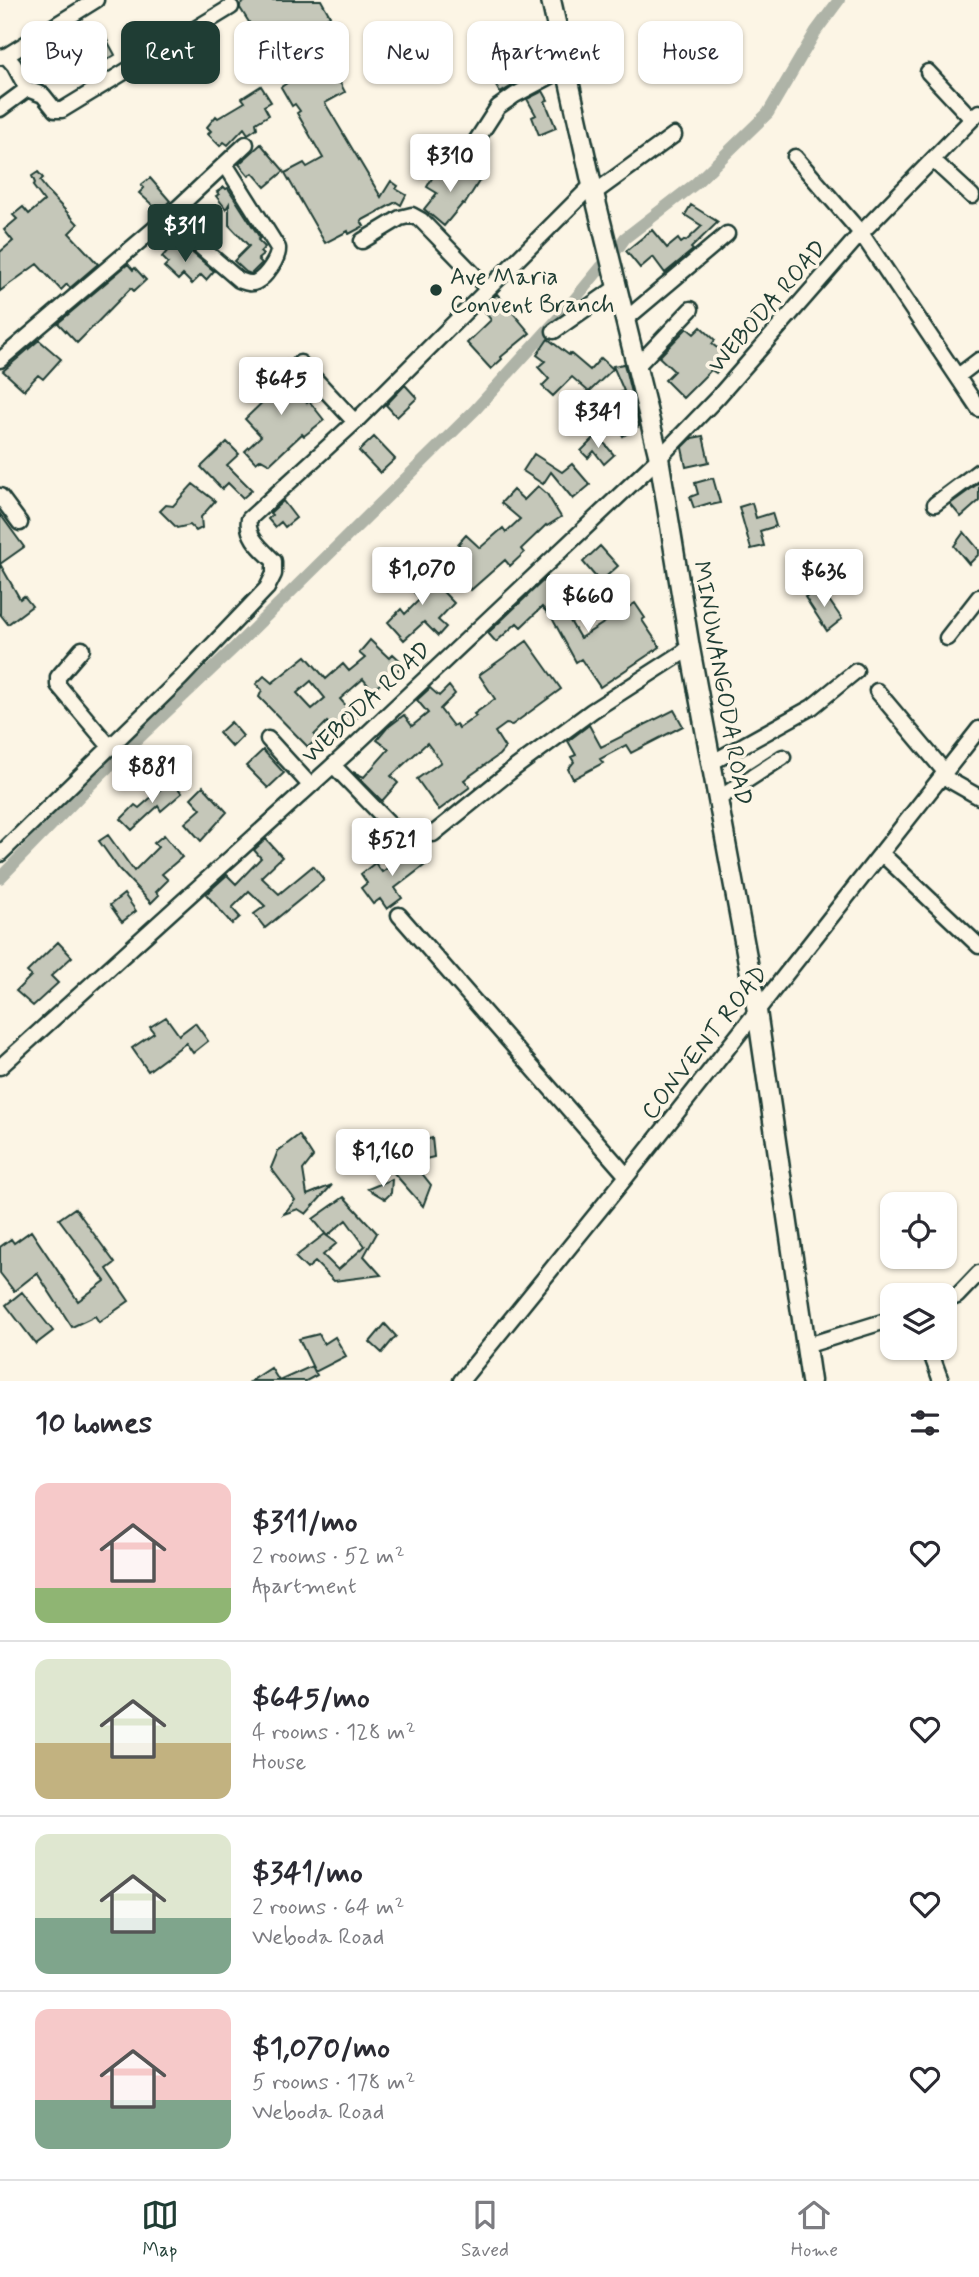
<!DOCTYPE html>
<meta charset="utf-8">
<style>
:root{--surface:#fff;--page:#f7f7f7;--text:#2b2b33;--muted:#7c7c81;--line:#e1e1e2;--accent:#1f3d34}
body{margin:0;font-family:Mynerve,sans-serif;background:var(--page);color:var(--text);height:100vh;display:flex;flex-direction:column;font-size:26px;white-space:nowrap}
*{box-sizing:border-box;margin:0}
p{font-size:23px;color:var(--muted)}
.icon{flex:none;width:38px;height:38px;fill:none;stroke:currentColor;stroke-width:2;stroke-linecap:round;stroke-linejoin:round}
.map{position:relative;height:1381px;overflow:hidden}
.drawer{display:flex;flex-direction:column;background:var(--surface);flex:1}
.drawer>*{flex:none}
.top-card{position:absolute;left:21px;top:21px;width:938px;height:63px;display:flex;gap:14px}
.controls{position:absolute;left:880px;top:1192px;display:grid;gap:14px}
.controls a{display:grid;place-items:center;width:77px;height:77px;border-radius:14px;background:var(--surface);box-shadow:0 2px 5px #0004;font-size:35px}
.price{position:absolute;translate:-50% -60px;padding:0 16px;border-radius:7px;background:#fff;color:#222;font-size:23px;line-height:46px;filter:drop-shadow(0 2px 4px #0008)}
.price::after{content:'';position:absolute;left:50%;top:42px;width:21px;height:16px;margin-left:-10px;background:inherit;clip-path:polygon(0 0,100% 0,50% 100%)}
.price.on{background:var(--accent);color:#fff}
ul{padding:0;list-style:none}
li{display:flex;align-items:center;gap:21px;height:175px;padding:0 35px}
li+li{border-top:2px solid var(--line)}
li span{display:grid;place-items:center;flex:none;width:196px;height:140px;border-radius:14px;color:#555}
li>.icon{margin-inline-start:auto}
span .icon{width:84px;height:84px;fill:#fffc;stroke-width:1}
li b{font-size:30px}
h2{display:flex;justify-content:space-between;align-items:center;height:84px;padding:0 35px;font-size:30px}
.pill{padding:0 24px;border-radius:14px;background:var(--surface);box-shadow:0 2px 5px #0004;font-size:24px;line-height:63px}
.pill.on{background:var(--accent);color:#fff}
.tabs{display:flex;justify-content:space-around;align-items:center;height:98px;border-top:2px solid var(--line);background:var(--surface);font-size:19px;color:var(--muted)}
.tabs a{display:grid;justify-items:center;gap:4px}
.tabs .on{color:var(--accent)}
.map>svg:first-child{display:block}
</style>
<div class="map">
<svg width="979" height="1381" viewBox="0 0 979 1381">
<rect width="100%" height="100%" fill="#fcf5e5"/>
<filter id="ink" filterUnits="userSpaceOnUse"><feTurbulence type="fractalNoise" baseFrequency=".0143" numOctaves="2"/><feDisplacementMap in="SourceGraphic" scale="14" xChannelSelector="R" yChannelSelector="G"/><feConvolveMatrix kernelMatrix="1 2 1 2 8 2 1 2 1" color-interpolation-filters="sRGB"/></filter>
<g filter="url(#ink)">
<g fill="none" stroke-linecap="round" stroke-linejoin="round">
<path stroke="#aeb3a7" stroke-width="12" d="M618 248 625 238 695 184 768 113 816 31 839 0
M0 878 99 776 235 647 475 410 565 311 602 266"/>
</g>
<path fill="#c5c7b9" stroke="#1f3d34" stroke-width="2" fill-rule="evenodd" d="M247 0H321L330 16 290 37 292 40 287 43 314 84 335 73 345 92 325 103 381 197 391 181 398 186 396 189 406 195 401 205 396 202 361 221 364 226 349 234 348 231 325 243 285 173 304 163 307 167 323 158 297 113 300 111 295 104 292 106 281 87 296 77 279 52 271 57 240 8V5Z
M86 29 90 35 101 29 115 55 71 81 56 55 80 41 76 35Z
M532 41 550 64 535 73 519 52Z
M509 70 517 83 500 93 492 79Z
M261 86 271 102 264 106 269 115 256 123 257 128 248 134 244 128 228 145 224 142 220 146 208 134 211 131 207 127 216 116 218 118 245 102 242 98Z
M543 91 548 100 545 101 556 128 539 135 532 117 536 115 527 99Z
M261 144 284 171 265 187 253 173 249 176 239 164Z
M464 167 481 178 465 204 463 203 444 226 424 209 437 193 427 187 436 171 455 182Z
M38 172 43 178 40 181 51 195 78 224 69 233 98 264 70 288 67 284 61 290 37 264 0 291V252L13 241 4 230 17 219 13 215 23 207 29 214 44 201 33 186 35 183 32 176Z
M150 178 170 201 159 211 139 193 144 188 141 185Z
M224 187 226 189 228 188 260 238 258 240 265 247 260 252 263 255 258 259 262 263 251 274 246 272 234 261 249 246 229 225V204L226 209 216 196 219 194 217 192Z
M691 205 718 222 691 248 693 250 665 273 653 257 640 268 626 251 652 230 667 248 678 239 681 243 685 240 686 241 702 226 685 215Z
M194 212 213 226 205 238 187 222Z
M177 240 214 271 206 280 201 275 192 284 183 275 178 280 164 267 168 263 162 257Z
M128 264 133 270 135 268 146 280 134 291 131 288 77 343 58 323Z
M497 294 530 333 501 357 502 359 491 369 467 343 491 320 482 308Z
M701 327 715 340 712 344 728 356 716 373 711 370 683 398 665 380 674 371 659 357 687 328 694 334Z
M548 339 569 355 570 353 590 370 601 358 613 369 589 392 572 377 553 396 542 386 549 379 538 367 545 361 537 355Z
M39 340 61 359 43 379 38 375 24 390 3 371Z
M286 359 292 372 283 376 307 403 309 401 324 420 304 436 302 434 270 464 261 459 256 463 245 451 261 436 245 419 275 390 265 369Z
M624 364 639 426 623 436 606 399 624 391 613 366Z
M405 385 417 398 397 417 386 405Z
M703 436 709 462 686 467 682 448 692 438Z
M374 437 395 459 380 473 359 451Z
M595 437 605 444 614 455 604 464 594 451 588 458 581 451Z
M227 442 239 454 227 465 252 490 243 498 228 483 222 489 201 467Z
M534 454 562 472 572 464 590 485 573 499 551 472 543 484 523 471Z
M713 478 720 503 711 505 710 503 694 508 690 497 698 494 695 483Z
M979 483V501L961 517 950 504Z
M193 484 215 501 201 517 202 528 196 531 190 525 177 528 160 511 166 505 173 506Z
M538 486 547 494 561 517 547 526 546 525 521 549 524 553 510 566 505 560 471 590 451 567 467 553 458 544 466 535 480 548 503 528 506 532 520 519 501 503 513 490 524 500Z
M283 501 296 518 285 527 281 522 275 527 268 519 272 515 270 513Z
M752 503 756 518 772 513 776 526 760 531 764 546 751 549 739 507Z
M0 514 24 547 0 564 20 599 24 596 32 606 8 624 0 614Z
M964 532 979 550V554L969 564 954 546Z
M600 546 618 566 600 582 583 562Z
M412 565 423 581 428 576 454 603 438 620 446 627 438 636 424 622 404 640 388 622 401 609 405 614 420 599 413 591 415 589 403 571Z
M546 578 565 600 560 604 580 638 635 603 645 618 642 620 660 647 600 687 581 659 576 662 552 618 542 607 521 627 517 623 496 642 488 633Z
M820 587 842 619 827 631 805 597Z
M370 640 389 658 393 654 404 664 394 674 372 690 363 679 340 699 357 718 339 735 327 722 314 735 317 739 308 747 259 697 262 690 256 684 264 676 272 683 306 656 326 679 343 664 349 671 365 658 359 653ZM311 681 325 698 312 709 297 693Z
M527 641 561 689 512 725 506 724 495 732 505 748 499 755 464 780 470 787 439 810 417 779 441 762 427 743 391 776 398 783 382 801 353 772 364 777 389 749 377 740 387 728 404 715 412 726 428 713 417 700 430 688 439 696 449 686 455 694 440 709 453 726 456 724 459 728 476 716 474 714 495 699 479 675Z
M674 710 683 726 631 753 626 745 600 759 603 763 573 779 568 769 574 762 571 757 576 755 568 741 589 725 601 747Z
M231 722 243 736 232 747 219 733Z
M263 750 284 773 268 788 246 766Z
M171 780 182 793 161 811 158 806 132 830 121 819 135 805 139 808Z
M203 786 227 812 201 841 185 823 201 809 191 798Z
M108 835 134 871 158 847 154 843 164 835 182 857 162 874 168 880 156 892 159 895 151 903 119 869 99 841Z
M266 839 282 857 261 877 279 894 313 866 324 880 265 928 254 914 265 906 249 891 232 908 240 917 232 924 206 894 227 875 236 884 261 858 254 850Z
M417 846 429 862 395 888 402 898 387 909 380 899 373 904 361 888 367 883 361 874 375 863 382 872Z
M124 894 136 911 122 922 110 905Z
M58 942 72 957 51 976 58 983 33 1006 16 991 31 976 27 972Z
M166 1017 179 1035 195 1023 208 1041 193 1053 186 1043 148 1071 132 1048 154 1033 150 1027Z
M299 1135 313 1157 303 1170 307 1195 332 1185 306 1214 298 1209 284 1214 295 1200 271 1168 278 1151Z
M432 1138 434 1157 413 1162 431 1185 423 1206 385 1163 395 1149Z
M392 1179 391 1193 385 1199 368 1189Z
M344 1197 377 1233 364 1256 381 1275 334 1281 315 1262 307 1269 295 1257 325 1234 327 1236 313 1219ZM346 1220 365 1246 338 1270 323 1255 337 1243 327 1236Z
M75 1208 115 1263 107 1269 129 1301 99 1322 95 1316 72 1327 37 1273 14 1291 0 1273V1247L11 1239 14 1243 31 1231 78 1301 105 1281 59 1219Z
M22 1292 53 1331 36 1344 6 1305Z
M385 1324 396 1336 382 1353 370 1342Z
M319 1334 324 1344 335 1337 346 1356 315 1372 299 1339Z
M312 1366 317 1375 306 1381H251L271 1368 279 1381Z"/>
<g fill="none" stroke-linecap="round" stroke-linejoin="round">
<defs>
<path id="minor" d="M6 56 96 0
M0 57 6 56 14 65 27 89 0 109
M928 72 972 119
M27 89 43 95 55 110H62L231 7
M469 152 498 107 515 95 566 68
M795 157 861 233 979 409
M933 160 972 196
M594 193 674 135
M167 218 239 280C245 282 250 285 256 282 266 277 279 258 278 248L225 164
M362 241 400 218 412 215 421 220 488 289
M625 320 727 234
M554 331 617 287
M0 360 167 218 246 144
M300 363 355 422
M637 366 691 309
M958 376 979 360
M0 496 20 523
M935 504 979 471
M947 638 979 597
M82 649 58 677V685L111 748
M877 691 945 772
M268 739 310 785
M711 763 812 707 856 671
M333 765 392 826
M942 776 979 797
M718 799 783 757
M433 834 516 767 592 711 690 648
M881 853 979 946
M0 854 181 678 267 588 274 574V561C262 549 246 537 249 519L355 422 592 185
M399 915 627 1176
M0 1067 351 749 659 458 718 397 861 233 979 112
M945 1301 957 1296 979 1273
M805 1346 892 1319
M929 1348 941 1381
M461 1381 627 1176 979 729"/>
<path id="major" d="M551 0 592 185 659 458 690 648 757 1011 811 1381"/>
</defs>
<use href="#minor" stroke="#1f3d34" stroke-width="19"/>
<use href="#major" stroke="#1f3d34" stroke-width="23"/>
<use href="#minor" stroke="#fcf5e5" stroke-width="14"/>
<use href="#major" stroke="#fcf5e5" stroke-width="18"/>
</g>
</g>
<circle fill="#1f3d34" stroke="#fcf5e5" stroke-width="2.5" cx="436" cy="290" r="7"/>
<g text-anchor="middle" stroke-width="7" stroke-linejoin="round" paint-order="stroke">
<g font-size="24" fill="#1f3d34" stroke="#fcf5e5" text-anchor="start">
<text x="450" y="284">Ave Maria<tspan x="450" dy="28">Convent Branch</tspan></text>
</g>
<g font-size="24" fill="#1f3d34" stroke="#fcf5e5">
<text transform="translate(767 306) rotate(-49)" y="8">WEBODA ROAD</text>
<text transform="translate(723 683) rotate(80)" y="8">MINUWANGODA ROAD</text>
<text transform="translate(366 702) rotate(-43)" y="8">WEBODA ROAD</text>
<text transform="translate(704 1042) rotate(-52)" y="8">CONVENT ROAD</text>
</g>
</g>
</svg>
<div class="controls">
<a><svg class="icon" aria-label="locate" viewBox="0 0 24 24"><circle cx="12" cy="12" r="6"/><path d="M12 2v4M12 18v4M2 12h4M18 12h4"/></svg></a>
<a><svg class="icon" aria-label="layers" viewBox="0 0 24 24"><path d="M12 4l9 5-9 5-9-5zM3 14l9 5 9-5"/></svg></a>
</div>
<b class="price" style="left:450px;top:194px">$310</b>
<b class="price on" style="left:185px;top:264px">$311</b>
<b class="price" style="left:281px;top:417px">$645</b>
<b class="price" style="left:598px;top:450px">$341</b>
<b class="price" style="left:422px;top:607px">$1,070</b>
<b class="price" style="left:824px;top:609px">$636</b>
<b class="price" style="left:588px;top:634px">$660</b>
<b class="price" style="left:152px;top:805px">$881</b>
<b class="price" style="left:392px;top:878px">$521</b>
<b class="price" style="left:383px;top:1189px">$1,160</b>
<div class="top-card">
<a class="pill">Buy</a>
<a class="pill on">Rent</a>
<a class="pill">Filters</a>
<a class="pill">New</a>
<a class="pill">Apartment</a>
<a class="pill">House</a>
</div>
</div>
<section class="drawer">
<h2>10 homes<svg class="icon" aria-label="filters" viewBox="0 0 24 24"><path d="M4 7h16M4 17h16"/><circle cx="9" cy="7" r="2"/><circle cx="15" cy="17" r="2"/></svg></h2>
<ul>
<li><span style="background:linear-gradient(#f6c9c9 75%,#8fb573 0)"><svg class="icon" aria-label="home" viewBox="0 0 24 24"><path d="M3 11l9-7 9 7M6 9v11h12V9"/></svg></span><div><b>$311/mo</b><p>2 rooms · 52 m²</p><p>Apartment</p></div><svg class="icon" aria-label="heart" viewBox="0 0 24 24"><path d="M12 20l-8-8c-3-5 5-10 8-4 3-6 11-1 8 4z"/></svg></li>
<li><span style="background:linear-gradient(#dfe7d0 60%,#c2b280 0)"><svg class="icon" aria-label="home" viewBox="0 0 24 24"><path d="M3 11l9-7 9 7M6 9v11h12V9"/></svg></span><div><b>$645/mo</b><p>4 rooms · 128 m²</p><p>House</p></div><svg class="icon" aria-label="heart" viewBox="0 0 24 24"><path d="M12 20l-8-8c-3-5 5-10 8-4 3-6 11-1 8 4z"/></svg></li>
<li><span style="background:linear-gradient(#dfe7d0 60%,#7fa58c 0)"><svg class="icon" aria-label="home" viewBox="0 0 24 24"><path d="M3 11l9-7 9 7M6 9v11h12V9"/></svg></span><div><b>$341/mo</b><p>2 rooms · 64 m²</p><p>Weboda Road</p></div><svg class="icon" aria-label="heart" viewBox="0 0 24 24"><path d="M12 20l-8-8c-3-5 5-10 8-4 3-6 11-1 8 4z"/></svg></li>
<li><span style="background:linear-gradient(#f6c9c9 65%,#7fa58c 0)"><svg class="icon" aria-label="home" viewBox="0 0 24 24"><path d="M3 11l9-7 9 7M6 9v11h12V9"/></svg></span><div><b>$1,070/mo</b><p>5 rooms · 178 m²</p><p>Weboda Road</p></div><svg class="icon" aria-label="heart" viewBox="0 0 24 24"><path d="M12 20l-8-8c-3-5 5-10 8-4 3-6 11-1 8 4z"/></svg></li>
</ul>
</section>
<nav class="tabs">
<a class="on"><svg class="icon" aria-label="map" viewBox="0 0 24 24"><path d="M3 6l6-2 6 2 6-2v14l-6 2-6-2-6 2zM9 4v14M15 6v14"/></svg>Map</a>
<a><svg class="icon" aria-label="saved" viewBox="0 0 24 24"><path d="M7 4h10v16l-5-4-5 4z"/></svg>Saved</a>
<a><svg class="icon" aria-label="home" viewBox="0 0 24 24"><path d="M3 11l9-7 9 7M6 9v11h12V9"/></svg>Home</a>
</nav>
